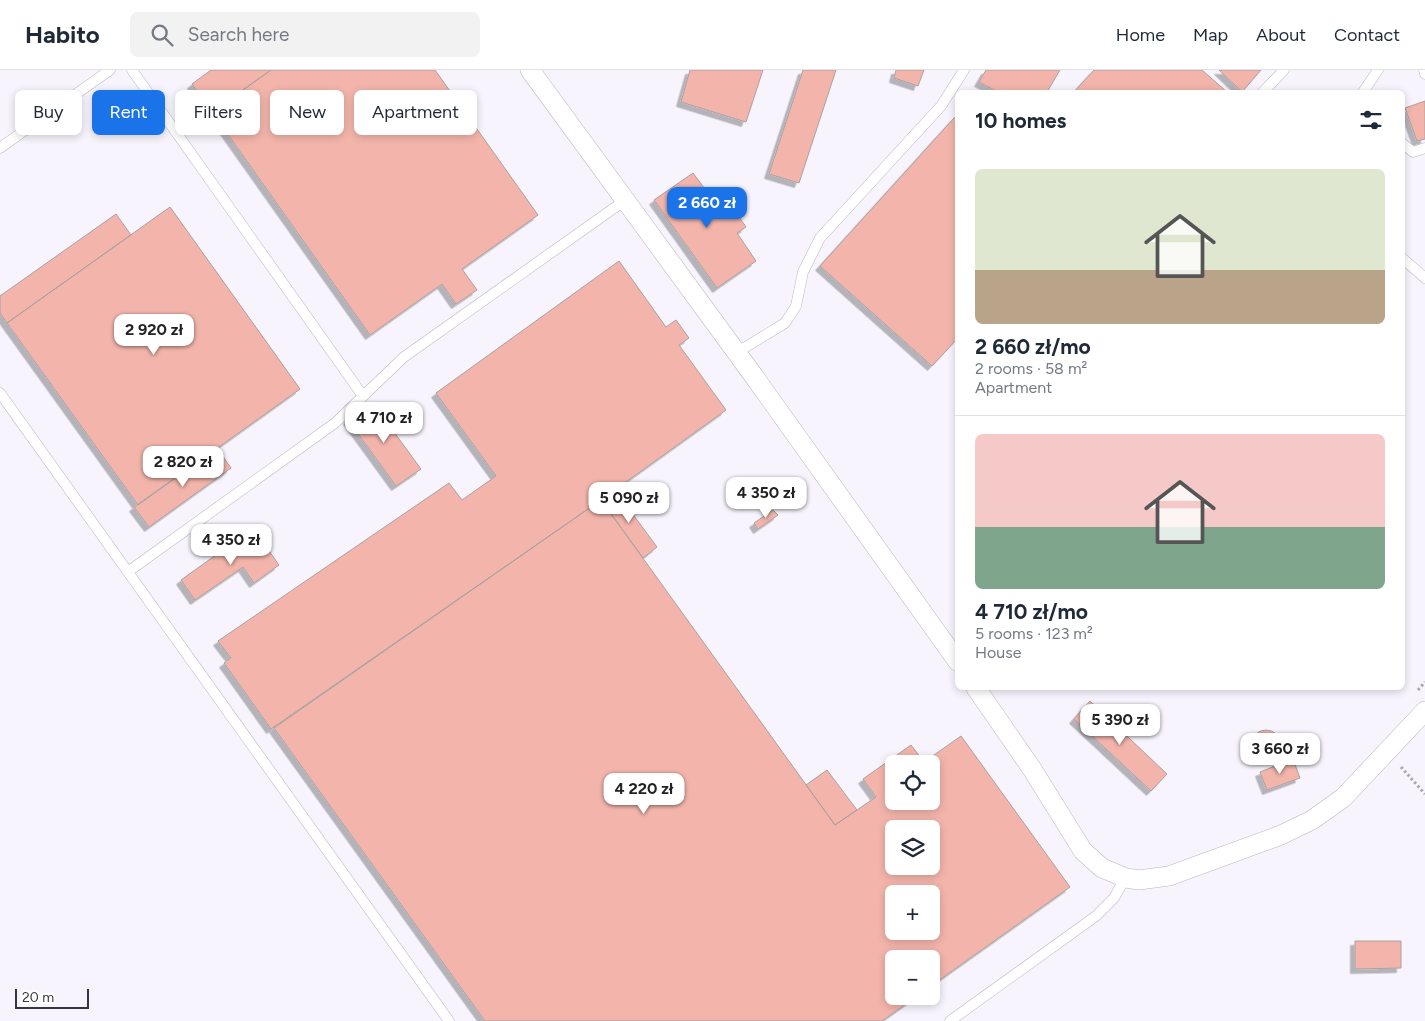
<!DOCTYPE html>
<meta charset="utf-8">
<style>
:root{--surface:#fff;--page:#f2f2f3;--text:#1f2937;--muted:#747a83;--line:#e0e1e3;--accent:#1a73e8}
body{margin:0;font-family:Figtree,sans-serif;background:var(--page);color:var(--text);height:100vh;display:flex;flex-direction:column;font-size:19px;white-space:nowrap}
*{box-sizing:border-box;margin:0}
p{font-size:16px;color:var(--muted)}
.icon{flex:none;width:28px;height:28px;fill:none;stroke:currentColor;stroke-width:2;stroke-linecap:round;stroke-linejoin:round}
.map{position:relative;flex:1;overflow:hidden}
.panel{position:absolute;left:955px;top:20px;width:450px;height:600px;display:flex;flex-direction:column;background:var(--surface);border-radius:8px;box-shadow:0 2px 8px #0003}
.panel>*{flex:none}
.guide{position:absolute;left:15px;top:20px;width:475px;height:45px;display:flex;gap:10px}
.controls{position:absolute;left:885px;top:685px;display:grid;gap:10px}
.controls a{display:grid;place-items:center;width:55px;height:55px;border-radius:8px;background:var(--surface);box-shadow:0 2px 8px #0003;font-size:25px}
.scale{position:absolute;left:15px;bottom:12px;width:74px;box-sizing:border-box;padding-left:5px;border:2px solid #363539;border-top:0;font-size:14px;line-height:18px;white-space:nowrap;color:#363539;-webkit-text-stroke:4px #fff;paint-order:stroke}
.price{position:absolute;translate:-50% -42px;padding:0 11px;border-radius:10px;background:#fff;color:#222;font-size:16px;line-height:32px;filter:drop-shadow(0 1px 2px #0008)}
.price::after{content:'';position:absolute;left:50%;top:30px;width:15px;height:11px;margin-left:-8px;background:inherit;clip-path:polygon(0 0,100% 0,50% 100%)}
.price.selected{background:var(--accent);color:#fff}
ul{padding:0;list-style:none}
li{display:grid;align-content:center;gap:10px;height:265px;padding:0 20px}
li+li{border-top:1px solid var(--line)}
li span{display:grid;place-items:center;height:155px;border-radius:8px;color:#555}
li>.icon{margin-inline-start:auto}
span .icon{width:90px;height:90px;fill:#fffc;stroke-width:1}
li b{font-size:21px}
h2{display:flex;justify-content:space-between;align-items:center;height:60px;padding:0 20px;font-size:21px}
.tag{padding:0 18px;border-radius:8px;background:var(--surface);box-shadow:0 2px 8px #0003;font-size:18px;line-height:45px}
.tag.selected{background:var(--accent);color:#fff}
header{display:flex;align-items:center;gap:30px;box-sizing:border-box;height:70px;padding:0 25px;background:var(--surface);border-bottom:1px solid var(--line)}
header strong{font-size:24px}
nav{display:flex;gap:28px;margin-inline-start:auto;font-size:18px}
.search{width:350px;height:45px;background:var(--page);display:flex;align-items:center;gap:12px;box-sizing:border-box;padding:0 18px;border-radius:8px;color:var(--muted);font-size:19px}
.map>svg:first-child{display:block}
</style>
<header>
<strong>Habito</strong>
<div class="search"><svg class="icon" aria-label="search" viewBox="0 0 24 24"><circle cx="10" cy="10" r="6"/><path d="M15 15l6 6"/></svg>Search here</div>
<nav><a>Home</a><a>Map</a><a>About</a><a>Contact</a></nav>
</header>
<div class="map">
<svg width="1425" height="951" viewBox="0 0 1425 951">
<defs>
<filter id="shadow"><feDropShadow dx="-4.5" dy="4.5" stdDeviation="0" flood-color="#0004"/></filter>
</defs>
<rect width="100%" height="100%" fill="#f7f4fd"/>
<path fill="#f3b5ab" stroke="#aba09f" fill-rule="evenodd" filter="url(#shadow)" d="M211 0H271L212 42 192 14Z
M271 0H435L538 145 462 199 477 220 456 234 442 214 370 265 212 42Z
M690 0H763L746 52 681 32Z
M803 0H836L799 113 769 104Z
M896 0H924L918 16 894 8Z
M986 0H1060L1047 22H998L979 12Z
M1094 0H1202L1227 22H1074Z
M1219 0H1261L1242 22Z
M1425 31V69L1417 71 1405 38Z
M955 47 958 49V268L932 296 820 196Z
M693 103 716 134 725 127 746 157 737 163 756 191 717 218 654 130Z
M170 137 300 319 138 435 7 253Z
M116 144 131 165 7 253 0 243V226Z
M619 191 666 257 676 250 689 268 679 275 726 340 601 430 271 659 224 593 231 588 218 571 449 413 462 430 496 406 436 323Z
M372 332 421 399 396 416 348 350Z
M217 378 231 398 149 457 134 437Z
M615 420 657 477 643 488 601 430Z
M601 430 835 755 876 727 863 709 911 675 924 692 961 666 1070 817 931 916V889H894V926H917L882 951H485L274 658ZM894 694H931V731H894ZM894 759H931V796H894ZM894 824H931V861H894Z
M773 440 778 445 758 459 754 453Z
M248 462 261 481 267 478 279 495 254 513 243 497 195 530 181 510Z
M1090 631 1167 704 1151 721 1074 649Z
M1251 675a15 15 0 1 1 30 0a15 15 0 1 1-30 0Z
M1293 689 1300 708 1267 720 1260 702Z
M827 700 857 740 835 755 806 715Z
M1355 871H1401V898L1355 899Z"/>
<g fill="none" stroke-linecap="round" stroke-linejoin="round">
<defs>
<path id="lane" d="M132 0 363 326
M1424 0 1425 4
M1263 22 1284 0
M1363 22 1378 0
M1402 73 1413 82 1425 78
M0 78 110 0
M1402 188 1425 208
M736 283 785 253 796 236 803 202 820 168 941 36 964 0
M0 323 449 951
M129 501 335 353 404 287 624 131
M950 951 1096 846 1114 828 1125 808"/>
<path id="street" d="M530 0 753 305 958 592
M976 618 1032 699 1083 781 1102 798 1126 808 1139 810 1169 806 1281 765 1312 750 1343 728 1425 641"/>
</defs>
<use href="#lane" stroke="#b9b6bf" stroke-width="11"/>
<use href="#street" stroke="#b9b6bf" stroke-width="20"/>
<path stroke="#a9a7ae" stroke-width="3" stroke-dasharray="2.5 2.5" stroke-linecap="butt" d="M1418 620 1425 612
M1401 697 1425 724"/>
<use href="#lane" stroke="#fff" stroke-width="10"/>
<use href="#street" stroke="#fff" stroke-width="19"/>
</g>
</svg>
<div class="controls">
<a><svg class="icon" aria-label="locate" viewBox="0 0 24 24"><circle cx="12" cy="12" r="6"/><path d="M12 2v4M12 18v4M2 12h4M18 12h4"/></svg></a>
<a><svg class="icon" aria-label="layers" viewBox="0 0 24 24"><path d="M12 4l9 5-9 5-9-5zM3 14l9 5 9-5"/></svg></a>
<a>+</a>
<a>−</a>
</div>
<div class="scale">20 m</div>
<b class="price selected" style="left:707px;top:159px">2 660 zł</b>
<b class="price" style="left:154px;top:286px">2 920 zł</b>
<b class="price" style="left:384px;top:374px">4 710 zł</b>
<b class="price" style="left:183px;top:418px">2 820 zł</b>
<b class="price" style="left:766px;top:449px">4 350 zł</b>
<b class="price" style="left:629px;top:454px">5 090 zł</b>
<b class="price" style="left:231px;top:496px">4 350 zł</b>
<b class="price" style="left:1120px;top:676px">5 390 zł</b>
<b class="price" style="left:1280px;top:705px">3 660 zł</b>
<b class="price" style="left:644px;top:745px">4 220 zł</b>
<div class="guide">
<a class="tag">Buy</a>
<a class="tag selected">Rent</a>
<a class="tag">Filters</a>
<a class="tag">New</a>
<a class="tag">Apartment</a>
</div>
<section class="panel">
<h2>10 homes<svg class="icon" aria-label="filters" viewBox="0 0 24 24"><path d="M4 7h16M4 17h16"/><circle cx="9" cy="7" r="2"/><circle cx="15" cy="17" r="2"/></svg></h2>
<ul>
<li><span style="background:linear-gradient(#dfe7d0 65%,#b9a48a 0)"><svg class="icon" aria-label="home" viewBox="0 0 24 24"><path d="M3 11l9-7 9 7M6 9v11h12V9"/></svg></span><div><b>2 660 zł/mo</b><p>2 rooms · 58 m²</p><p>Apartment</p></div></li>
<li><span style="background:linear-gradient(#f6c9c9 60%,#7fa58c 0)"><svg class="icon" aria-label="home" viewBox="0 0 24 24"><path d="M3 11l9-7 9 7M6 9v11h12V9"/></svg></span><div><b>4 710 zł/mo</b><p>5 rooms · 123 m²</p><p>House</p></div></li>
</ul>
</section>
</div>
